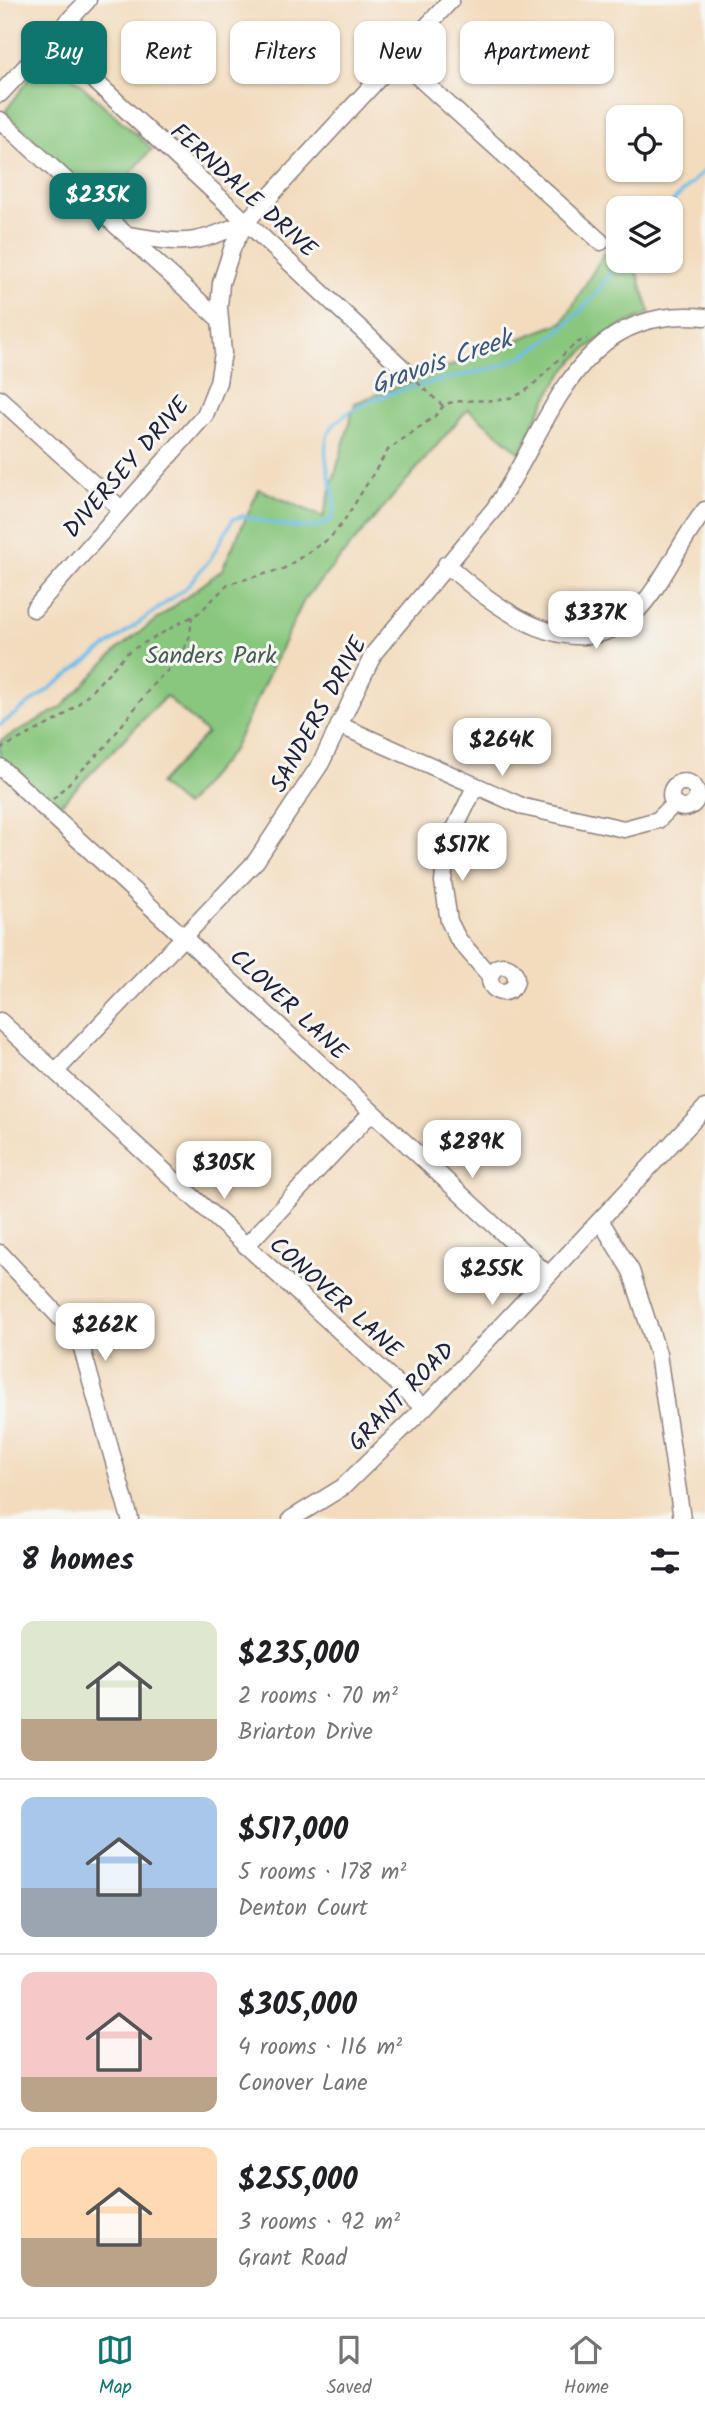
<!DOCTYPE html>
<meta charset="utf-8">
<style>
:root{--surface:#fff;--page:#f6f6f6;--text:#202124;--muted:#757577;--line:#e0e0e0;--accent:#0f766e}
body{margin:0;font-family:Kalam,sans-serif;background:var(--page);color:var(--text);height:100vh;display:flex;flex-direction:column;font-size:26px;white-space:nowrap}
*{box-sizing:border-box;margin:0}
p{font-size:23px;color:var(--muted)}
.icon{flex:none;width:38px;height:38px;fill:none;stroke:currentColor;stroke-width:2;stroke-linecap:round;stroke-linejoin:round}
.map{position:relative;height:1519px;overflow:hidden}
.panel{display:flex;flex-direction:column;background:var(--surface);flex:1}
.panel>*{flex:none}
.hud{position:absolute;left:21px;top:21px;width:663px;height:63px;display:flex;gap:14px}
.fabs{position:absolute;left:606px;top:105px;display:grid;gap:14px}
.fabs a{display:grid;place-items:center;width:77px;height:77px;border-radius:14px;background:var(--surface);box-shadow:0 2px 5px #0004;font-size:35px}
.price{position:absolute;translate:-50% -60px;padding:0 16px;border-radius:14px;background:#fff;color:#222;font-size:23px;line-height:46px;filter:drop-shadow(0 2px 4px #0008)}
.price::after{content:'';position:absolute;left:50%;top:42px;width:21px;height:16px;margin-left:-10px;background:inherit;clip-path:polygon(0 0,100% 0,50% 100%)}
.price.selected{background:var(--accent);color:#fff}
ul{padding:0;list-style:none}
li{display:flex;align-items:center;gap:21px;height:175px;padding:0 21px}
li+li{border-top:2px solid var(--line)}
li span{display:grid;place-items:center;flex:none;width:196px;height:140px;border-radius:14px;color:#555}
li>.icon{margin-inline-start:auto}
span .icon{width:84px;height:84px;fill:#fffc;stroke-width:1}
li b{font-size:30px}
h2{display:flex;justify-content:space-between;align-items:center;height:84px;padding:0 21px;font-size:30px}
.tag{padding:0 24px;border-radius:14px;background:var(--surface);box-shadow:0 2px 5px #0004;font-size:24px;line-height:63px}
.tag.selected{background:var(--accent);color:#fff}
.menu{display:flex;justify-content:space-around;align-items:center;height:98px;border-top:2px solid var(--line);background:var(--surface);font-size:19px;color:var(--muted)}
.menu a{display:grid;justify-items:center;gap:4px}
.menu .selected{color:var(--accent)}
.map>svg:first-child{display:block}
</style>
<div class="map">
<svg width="705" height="1519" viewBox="0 0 705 1519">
<rect width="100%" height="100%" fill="#f6f6f2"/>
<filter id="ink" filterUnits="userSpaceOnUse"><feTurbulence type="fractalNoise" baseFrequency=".0143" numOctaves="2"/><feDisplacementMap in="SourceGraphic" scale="14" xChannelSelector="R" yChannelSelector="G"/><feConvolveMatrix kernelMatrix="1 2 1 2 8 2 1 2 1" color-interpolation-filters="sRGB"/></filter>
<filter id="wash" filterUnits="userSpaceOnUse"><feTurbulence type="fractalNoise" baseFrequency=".00686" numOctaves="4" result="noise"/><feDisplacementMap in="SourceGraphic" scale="28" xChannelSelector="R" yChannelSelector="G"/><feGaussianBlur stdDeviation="1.57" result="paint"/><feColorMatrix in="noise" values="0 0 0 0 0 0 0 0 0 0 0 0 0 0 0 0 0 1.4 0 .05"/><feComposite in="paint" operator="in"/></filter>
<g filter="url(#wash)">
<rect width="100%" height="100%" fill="#f3dcbe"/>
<path fill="#89c77e" stroke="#56745c" stroke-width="2" d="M48 61 57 63 152 149 102 206 5 112 39 65Z
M612 240 618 248V261H627L638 275 650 313C573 344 552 379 521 453L468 409 304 600 233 750 185 806 159 784 207 733 166 696 55 810 0 759V741L62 707 119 648 222 570 259 489 323 517 355 403 563 322Z"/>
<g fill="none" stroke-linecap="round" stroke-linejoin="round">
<path stroke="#70bdea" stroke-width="3.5" d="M666 208 705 170
M0 725 186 588 211 558 233 519 243 516C400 559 299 467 333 426 364 390 452 380 496 367 545 351 594 305 618 261"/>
</g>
</g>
<g filter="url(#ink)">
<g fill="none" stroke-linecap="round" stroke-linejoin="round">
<defs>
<path id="minor" d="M51 40 408 373
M397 58 601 242
M0 94 88 0
M0 120 220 320
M129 235C185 244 195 246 247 221
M0 399 120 508
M446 564C494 607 578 674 639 609 665 580 680 541 705 510
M34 609 205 415 218 382 223 353 219 308 221 283 233 246 247 221 451 0
M339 725 524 807 624 829 658 820 674 804
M0 767 547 1274
M671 795a13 13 0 1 1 26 0a13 13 0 1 1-26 0Z
M475 787 447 845 443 882 449 921 458 939 490 976
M490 979a13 13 0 1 1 26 0a13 13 0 1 1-26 0Z
M0 1021 424 1408
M56 1071 256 861 321 763 374 653 494 509C552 426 574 304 705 317
M600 1220 631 1271 658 1354 682 1519
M246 1246 372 1112
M0 1253 79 1338 130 1519
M291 1519 343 1487 424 1408 705 1108"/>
</defs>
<use href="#minor" stroke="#8a7f7c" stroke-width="19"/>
<path stroke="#8a7f7c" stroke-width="2.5" stroke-dasharray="5 5" stroke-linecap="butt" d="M417 382 443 406
M0 749 61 718 84 699 128 652 200 612 228 584 283 569 330 538 344 521 388 450 435 416 445 404C471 396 500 407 525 391 541 381 571 340 587 339
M53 799 105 747 155 682 179 660 190 636 192 616"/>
<use href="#minor" stroke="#fff" stroke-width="16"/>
</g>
</g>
<g text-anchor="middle" stroke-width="6" stroke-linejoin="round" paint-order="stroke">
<g font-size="24" fill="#22223b" stroke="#f6f6f2">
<text transform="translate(244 190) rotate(42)" y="8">FERNDALE DRIVE</text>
<text transform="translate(126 467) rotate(-49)" y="8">DIVERSEY DRIVE</text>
<text transform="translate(318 714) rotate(-61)" y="8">SANDERS DRIVE</text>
<text transform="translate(289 1004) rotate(43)" y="8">CLOVER LANE</text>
<text transform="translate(336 1297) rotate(42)" y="8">CONOVER LANE</text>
<text transform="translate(401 1396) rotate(-46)" y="8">GRANT ROAD</text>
</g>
<g font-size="24" fill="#465c52" stroke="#f6f6f2">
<text x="211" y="663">Sanders Park</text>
</g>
<g font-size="26" font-style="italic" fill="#3d5878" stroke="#f6f6f2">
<text transform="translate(441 361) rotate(-19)" y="9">Gravois Creek</text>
</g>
</g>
</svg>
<div class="fabs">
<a><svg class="icon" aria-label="locate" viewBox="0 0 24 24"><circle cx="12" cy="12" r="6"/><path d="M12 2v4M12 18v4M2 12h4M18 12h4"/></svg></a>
<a><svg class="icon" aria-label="layers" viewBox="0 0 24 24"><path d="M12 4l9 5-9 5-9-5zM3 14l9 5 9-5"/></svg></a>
</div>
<b class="price selected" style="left:98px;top:233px">$235K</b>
<b class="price" style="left:596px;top:651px">$337K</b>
<b class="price" style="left:502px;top:778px">$264K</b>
<b class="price" style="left:462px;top:883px">$517K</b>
<b class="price" style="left:472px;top:1180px">$289K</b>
<b class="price" style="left:224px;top:1201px">$305K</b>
<b class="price" style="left:492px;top:1307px">$255K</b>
<b class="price" style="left:105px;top:1363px">$262K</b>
<div class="hud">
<a class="tag selected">Buy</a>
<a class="tag">Rent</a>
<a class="tag">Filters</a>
<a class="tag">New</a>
<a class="tag">Apartment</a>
</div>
</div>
<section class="panel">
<h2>8 homes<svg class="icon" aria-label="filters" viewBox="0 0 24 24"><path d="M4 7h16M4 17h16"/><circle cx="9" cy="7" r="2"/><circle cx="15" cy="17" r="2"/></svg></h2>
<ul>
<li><span style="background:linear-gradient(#dfe7d0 70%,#b9a48a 0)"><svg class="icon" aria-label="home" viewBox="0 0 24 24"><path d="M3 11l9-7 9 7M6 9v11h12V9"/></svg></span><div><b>$235,000</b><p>2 rooms · 70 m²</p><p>Briarton Drive</p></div></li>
<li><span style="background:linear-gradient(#a9c7e8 65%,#9aa5b1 0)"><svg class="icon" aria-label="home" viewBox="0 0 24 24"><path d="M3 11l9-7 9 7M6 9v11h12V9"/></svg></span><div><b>$517,000</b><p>5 rooms · 178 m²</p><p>Denton Court</p></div></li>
<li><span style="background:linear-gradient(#f6c9c9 75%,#b9a48a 0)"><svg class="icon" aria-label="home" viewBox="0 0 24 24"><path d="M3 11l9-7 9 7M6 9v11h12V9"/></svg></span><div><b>$305,000</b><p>4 rooms · 116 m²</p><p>Conover Lane</p></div></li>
<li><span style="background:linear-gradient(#ffd9b3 65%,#b9a48a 0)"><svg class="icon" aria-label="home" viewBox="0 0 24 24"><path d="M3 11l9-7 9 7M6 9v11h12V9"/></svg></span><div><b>$255,000</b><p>3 rooms · 92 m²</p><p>Grant Road</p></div></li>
</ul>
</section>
<nav class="menu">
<a class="selected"><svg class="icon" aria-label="map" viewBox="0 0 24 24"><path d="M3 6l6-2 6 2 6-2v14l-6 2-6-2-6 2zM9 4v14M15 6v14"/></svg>Map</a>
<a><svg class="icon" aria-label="saved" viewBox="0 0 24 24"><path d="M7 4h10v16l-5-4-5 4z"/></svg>Saved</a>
<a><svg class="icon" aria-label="home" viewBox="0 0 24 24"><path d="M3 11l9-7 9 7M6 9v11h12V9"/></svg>Home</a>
</nav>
